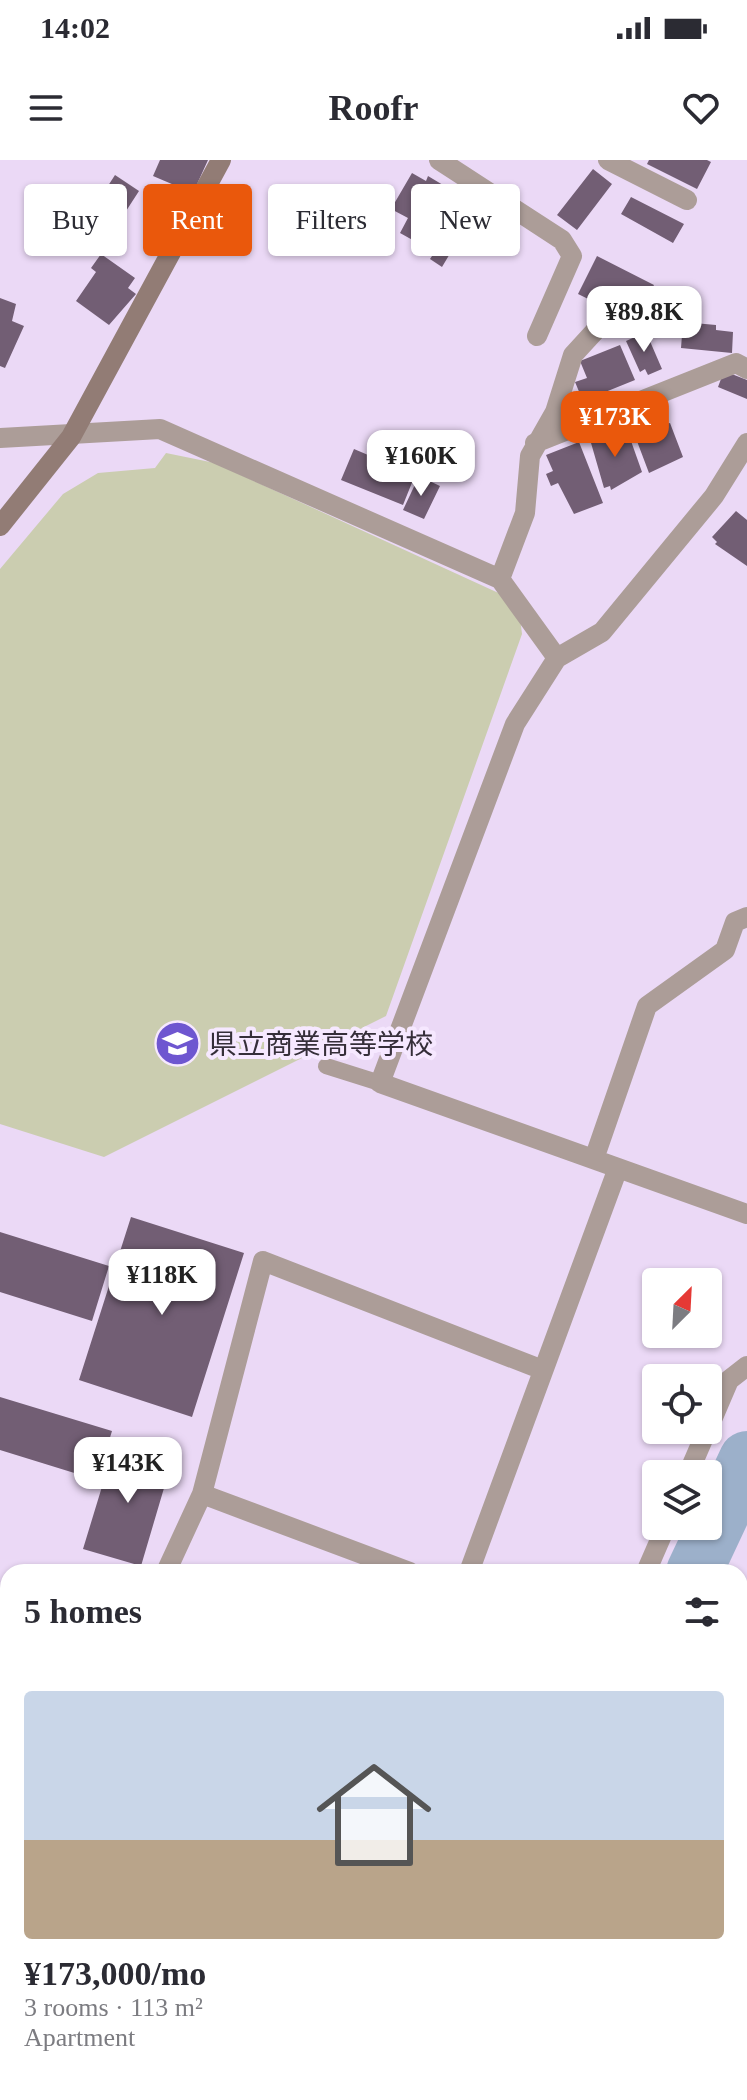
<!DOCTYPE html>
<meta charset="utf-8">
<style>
:root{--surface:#fff;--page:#f7f7f7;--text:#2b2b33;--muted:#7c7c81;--accent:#ea580c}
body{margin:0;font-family:"Times New Roman","Noto Sans JP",serif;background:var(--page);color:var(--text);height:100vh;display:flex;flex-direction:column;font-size:30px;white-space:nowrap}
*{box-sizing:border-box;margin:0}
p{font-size:26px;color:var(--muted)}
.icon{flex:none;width:44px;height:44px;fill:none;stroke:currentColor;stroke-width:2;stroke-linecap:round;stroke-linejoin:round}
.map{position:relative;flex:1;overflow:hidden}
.panel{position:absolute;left:0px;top:1404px;width:748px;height:536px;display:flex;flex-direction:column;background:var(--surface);border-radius:24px 24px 0 0;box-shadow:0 2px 6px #0004}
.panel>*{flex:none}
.guide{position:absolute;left:24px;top:24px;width:700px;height:72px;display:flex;gap:16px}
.needle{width:52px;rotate:24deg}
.buttons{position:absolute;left:642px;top:1108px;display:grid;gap:16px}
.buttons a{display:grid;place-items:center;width:80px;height:80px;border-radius:8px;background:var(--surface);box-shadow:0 2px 6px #0004;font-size:40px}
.price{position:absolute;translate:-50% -68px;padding:0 18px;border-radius:16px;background:#fff;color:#222;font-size:26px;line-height:52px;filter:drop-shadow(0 2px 4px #0008)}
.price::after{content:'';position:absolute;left:50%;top:48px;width:24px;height:18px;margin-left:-12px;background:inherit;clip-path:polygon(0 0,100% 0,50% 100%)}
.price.active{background:var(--accent);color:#fff}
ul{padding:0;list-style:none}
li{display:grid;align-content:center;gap:16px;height:424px;padding:0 24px}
li span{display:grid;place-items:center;height:248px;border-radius:8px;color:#555}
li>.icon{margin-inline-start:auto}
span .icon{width:144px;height:144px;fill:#fffc;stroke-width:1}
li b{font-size:34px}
h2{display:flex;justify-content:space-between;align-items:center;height:96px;padding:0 24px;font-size:34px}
.pill{padding:0 28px;border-radius:8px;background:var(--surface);box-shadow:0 2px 6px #0004;font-size:28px;line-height:72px}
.pill.active{background:var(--accent);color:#fff}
.status{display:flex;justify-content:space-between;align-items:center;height:56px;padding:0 40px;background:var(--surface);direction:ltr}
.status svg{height:22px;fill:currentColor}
header{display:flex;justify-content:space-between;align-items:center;height:104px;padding:0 24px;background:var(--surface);font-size:36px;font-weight:600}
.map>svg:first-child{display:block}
</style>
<div class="status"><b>14:02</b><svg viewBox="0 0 49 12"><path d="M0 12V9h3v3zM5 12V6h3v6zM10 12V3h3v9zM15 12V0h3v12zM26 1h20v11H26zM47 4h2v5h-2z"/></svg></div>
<header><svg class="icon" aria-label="menu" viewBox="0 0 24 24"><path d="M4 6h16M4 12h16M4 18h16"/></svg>Roofr<svg class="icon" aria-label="heart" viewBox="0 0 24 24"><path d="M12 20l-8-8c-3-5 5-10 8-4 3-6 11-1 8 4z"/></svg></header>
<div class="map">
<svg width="747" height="1940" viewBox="0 0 747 1940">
<rect width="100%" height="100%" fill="#ebd9f6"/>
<path fill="#cbcdb0" d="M166 293 215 303 518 442 522 474 386 856 104 997 0 964V409L63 334 98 313 155 308Z"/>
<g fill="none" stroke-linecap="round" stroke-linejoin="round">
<path stroke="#9cb0ca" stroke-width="56" d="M694 1412 747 1299
M391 1940 392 1932"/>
</g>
<path fill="#725e74" d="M160 0H208L193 33 153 16Z
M649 0H707L711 2 697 29 647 4Z
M593 9 612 24 577 70 557 55Z
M412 13 426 21 428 16 443 25 441 29 447 33 418 83 400 73 408 58 391 49Z
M115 15 139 31 117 65 93 49Z
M451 35 460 41 463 36 479 45 442 107 430 99 434 93 421 85Z
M631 37 684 64 673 83 621 54Z
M101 94 135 118 128 128 136 134 109 165 76 141 96 112 91 108Z
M597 96 654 125 632 169 617 162 621 155 578 134Z
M0 138 16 144 12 161 24 166 5 208 0 206Z
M683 162 716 165V170L733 172 732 193 681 188Z
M646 172 662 209 648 215 645 209 640 212 626 181Z
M620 185 635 220 583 241 575 222 587 218 580 201Z
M724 211 747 220V239L718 227Z
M656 249 662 265 670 263 683 297 649 313 629 260Z
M610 268 614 278 623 274 626 282 631 281 642 312 611 330 610 326 604 328 589 276Z
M579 282 603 343 574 354 558 323 551 326 546 314 553 311 546 295Z
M354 289 415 315 403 345 341 320Z
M419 316 440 326 424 359 403 350Z
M736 351 747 360V406L715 384 717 382 712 377Z
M131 1057 244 1093 192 1257 79 1220Z
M0 1072 109 1106 92 1161 0 1132Z
M0 1237 112 1271 97 1320 0 1290Z
M115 1284 172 1301 141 1406 83 1389Z"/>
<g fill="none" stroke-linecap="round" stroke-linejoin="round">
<path stroke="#ac9d98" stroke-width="16" d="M326 906 380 923"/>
<path stroke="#ac9d98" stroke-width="20" d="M439 0 562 80 572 96 537 176
M608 0 687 40
M0 278 160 269 500 419 557 498
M535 283 736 203 747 209
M747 283 714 336 602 472 557 498 515 564 380 923 747 1054
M500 419 525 353 530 296 555 252 573 195 595 171
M594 999 647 846 725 790 735 762 747 757
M708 1269 729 1220 747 1206
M688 1314 707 1270
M202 1334 410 1412
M166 1412 202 1334 263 1101 543 1210
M469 1412 618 1008
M646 1412 666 1366
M0 1736 8 1739
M0 1869 8 1872
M0 1932 8 1926
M133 1932 149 1940
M319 1932 321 1940"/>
<path stroke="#927c75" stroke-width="20" d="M0 366 71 277 221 0
M0 1499 8 1502
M740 1916 747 1922"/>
</g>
<defs>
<symbol id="school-disc" viewBox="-11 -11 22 22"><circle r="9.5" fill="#6e56d0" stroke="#f6e8ff"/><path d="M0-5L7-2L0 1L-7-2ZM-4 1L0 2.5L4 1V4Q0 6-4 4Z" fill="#fff"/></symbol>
</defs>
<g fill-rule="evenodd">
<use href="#school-disc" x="152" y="858" width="51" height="51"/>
</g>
<g text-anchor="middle" stroke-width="8" stroke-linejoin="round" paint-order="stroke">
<g font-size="28" fill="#352e39" stroke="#f6e8ff" text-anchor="start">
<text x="209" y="894">県立商業高等学校</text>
</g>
</g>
</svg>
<div class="buttons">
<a><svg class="needle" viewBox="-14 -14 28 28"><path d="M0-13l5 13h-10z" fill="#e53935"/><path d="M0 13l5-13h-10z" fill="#7c7c81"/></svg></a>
<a><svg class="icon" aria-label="locate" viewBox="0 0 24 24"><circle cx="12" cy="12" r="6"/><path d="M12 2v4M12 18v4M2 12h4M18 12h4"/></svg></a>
<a><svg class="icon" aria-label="layers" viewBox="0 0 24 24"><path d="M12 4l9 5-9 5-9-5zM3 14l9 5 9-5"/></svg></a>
</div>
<b class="price" style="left:644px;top:194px">¥89.8K</b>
<b class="price active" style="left:615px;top:299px">¥173K</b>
<b class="price" style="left:421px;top:338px">¥160K</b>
<b class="price" style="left:162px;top:1157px">¥118K</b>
<b class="price" style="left:128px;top:1345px">¥143K</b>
<div class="guide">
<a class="pill">Buy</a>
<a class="pill active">Rent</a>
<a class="pill">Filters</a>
<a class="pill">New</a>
</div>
<section class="panel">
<h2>5 homes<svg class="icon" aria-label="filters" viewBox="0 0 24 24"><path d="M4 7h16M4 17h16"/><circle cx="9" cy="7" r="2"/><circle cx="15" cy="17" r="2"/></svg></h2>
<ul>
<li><span style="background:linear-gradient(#c9d6e8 60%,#b9a48a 0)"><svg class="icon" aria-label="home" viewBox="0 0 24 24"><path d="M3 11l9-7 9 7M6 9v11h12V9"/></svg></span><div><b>¥173,000/mo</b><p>3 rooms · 113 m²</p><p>Apartment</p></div></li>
</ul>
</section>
</div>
